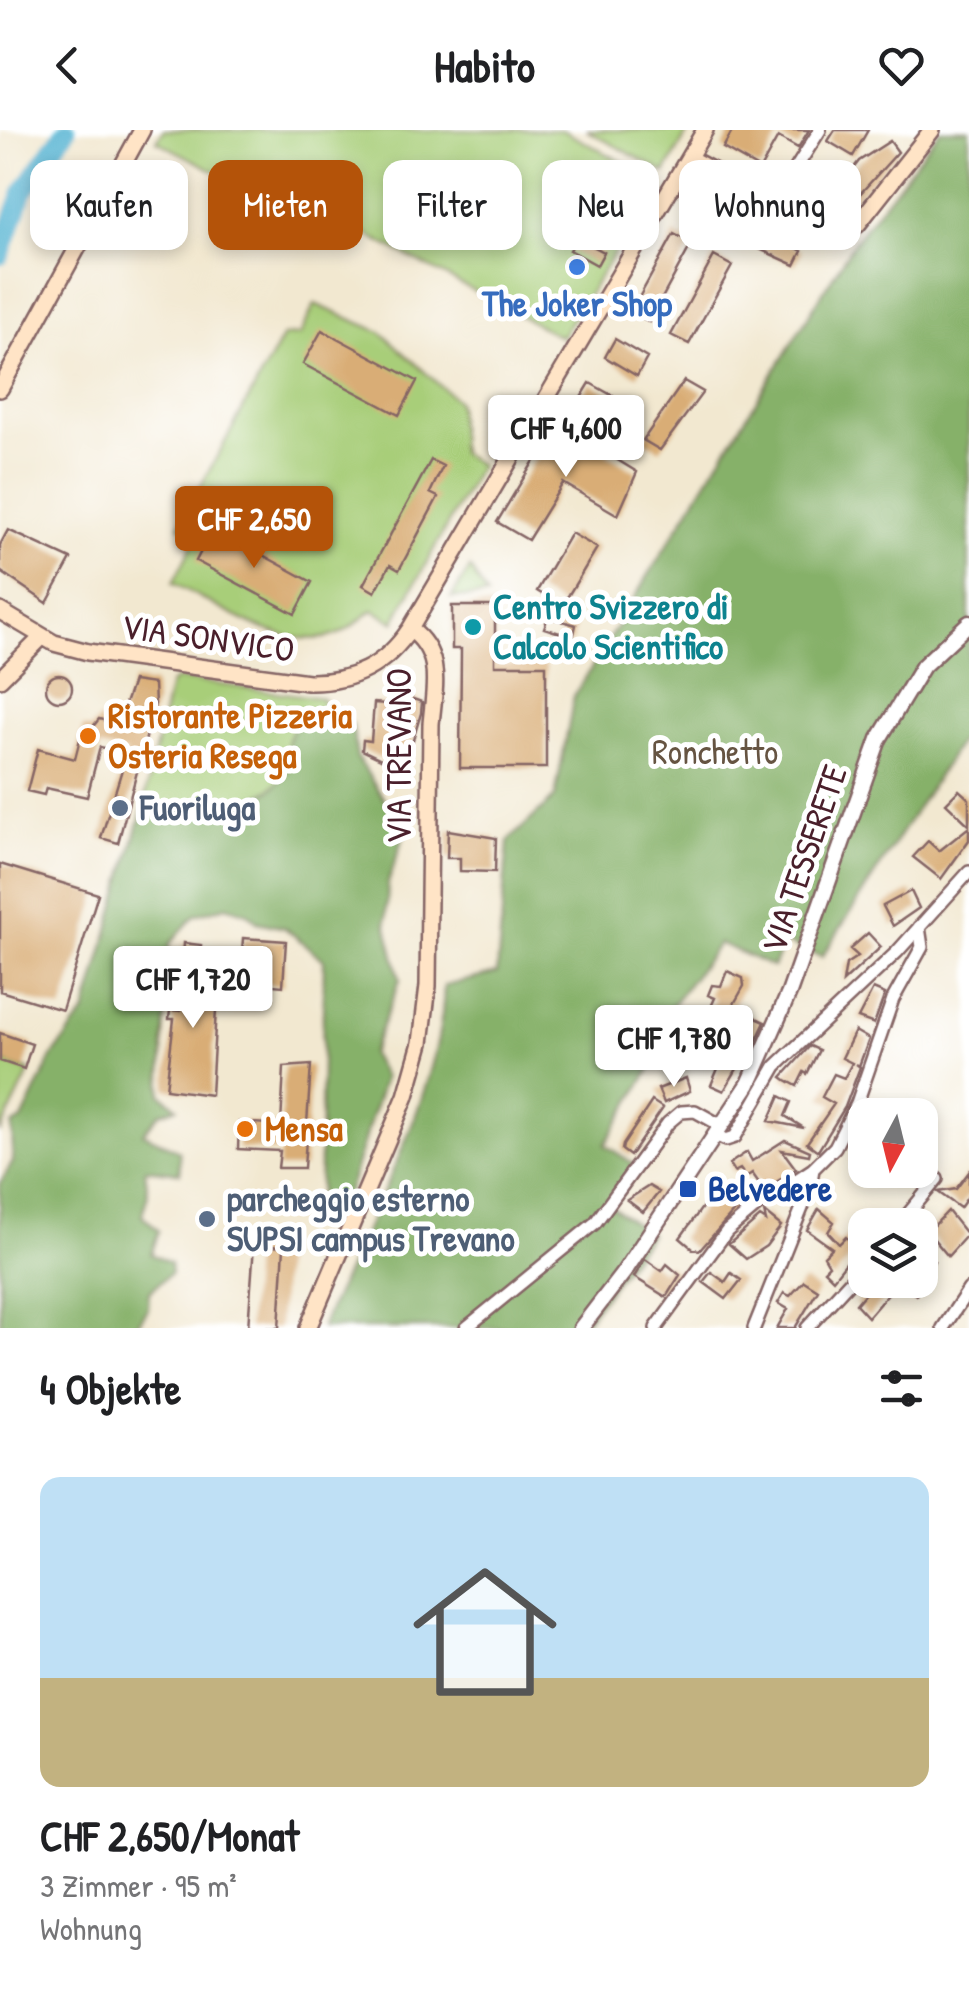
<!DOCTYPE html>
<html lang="de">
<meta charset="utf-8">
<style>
:root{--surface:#fff;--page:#f2f2f2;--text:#202124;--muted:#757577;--line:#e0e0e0;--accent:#b45309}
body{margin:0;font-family:"Patrick Hand",sans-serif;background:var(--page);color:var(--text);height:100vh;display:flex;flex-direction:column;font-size:38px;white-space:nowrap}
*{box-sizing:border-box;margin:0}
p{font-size:32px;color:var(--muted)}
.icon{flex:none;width:55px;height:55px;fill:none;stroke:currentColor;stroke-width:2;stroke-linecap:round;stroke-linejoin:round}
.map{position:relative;height:1198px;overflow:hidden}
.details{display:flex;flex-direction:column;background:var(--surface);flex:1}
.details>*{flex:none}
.top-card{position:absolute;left:30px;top:30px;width:910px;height:90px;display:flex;gap:20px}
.needle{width:65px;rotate:187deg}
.controls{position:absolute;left:848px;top:968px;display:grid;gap:20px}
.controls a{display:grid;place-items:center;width:90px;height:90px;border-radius:20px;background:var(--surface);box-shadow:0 5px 15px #0003;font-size:50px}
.price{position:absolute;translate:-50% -85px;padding:0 22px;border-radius:10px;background:#fff;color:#222;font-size:32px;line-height:65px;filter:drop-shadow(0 2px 5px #0008)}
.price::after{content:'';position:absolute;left:50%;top:60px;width:30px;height:22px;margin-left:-15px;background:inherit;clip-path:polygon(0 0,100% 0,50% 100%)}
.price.current{background:var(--accent);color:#fff}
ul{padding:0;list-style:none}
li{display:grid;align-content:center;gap:20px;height:530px;padding:0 40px}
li+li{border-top:2px solid var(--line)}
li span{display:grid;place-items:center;height:310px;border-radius:20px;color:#555}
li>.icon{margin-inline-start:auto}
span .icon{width:180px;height:180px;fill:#fffc;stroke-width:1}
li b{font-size:42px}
h2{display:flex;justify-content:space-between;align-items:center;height:120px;padding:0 40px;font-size:42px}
.tag{padding:0 35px;border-radius:20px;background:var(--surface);box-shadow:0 5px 15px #0003;font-size:35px;line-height:90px}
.tag.current{background:var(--accent);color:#fff}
header{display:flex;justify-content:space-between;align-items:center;height:130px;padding:0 40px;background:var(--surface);font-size:45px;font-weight:800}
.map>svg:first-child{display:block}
</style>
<header><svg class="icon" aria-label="back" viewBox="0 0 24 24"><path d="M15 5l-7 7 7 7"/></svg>Habito<svg class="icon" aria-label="heart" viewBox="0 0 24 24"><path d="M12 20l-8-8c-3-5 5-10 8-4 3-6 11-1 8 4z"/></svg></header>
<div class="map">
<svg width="969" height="1198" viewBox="0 0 969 1198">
<rect width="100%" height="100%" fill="#fff"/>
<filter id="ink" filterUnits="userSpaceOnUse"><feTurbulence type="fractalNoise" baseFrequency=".01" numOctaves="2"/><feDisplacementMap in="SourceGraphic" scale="20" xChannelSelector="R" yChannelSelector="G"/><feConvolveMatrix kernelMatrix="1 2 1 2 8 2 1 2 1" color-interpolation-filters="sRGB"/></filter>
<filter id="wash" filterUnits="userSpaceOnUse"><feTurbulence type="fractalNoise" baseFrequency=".0048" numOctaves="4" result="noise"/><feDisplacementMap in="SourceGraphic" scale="40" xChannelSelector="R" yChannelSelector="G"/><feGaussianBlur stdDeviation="2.25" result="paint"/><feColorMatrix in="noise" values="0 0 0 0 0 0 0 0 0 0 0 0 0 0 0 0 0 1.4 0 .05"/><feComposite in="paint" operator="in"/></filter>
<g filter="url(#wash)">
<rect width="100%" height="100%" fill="#f2e8d0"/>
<path fill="#a8ce79" stroke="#797652" stroke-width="2.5" d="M163 0H562L660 52 561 207 320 80 313 92 157 11Z
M586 0H689L665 43Z
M315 174 381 202 457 271 460 323 480 335 394 492 373 480C363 487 352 498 341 503 289 526 219 476 173 453L197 406 179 396 283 206 300 205Z
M470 438 487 466 451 468Z
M177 549 323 568 319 592 294 596 288 610V641C258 690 185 666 141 685L170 554Z
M0 931 30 941 0 1003Z"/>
<path fill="#86b169" stroke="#68684a" stroke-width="2.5" d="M940 0H969V597L822 827 784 812 773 837 719 813 670 878 652 936 605 1015 639 1037 611 1076 650 1104 581 1198H321C364 1095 442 966 444 856L497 843 508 711 555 667 574 566 854 112Z
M319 592 352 594 357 627 405 702 388 753 386 793 400 850 371 924 384 948 342 1080 319 1078 324 830 285 798 257 792 248 783 226 776 195 785 169 815 161 964 177 977 160 983 143 1003 179 1021 180 1043 145 1039 148 1064 142 1085 159 1101 151 1124 170 1133 171 1143 149 1162 148 1179 135 1198H0V1053L13 1032 12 996 22 990 52 927 86 881 141 685C185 666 258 691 288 641V610L294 596Z"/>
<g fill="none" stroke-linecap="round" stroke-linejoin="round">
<path stroke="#54b3d2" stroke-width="20" d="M0 125 23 62 66 0"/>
</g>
<g id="blocks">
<path fill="#d9ad76" d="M733 0H809L798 18 778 7 760 39 723 18Z
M835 0H868L853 26 828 11Z
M890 11 898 22 847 78 832 66 859 31Z
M810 44 832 57 818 79 796 66Z
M715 60 731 69 729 74 772 97 769 103 802 121 795 135 757 118 762 110 722 88 713 87 708 97 699 93 704 83 693 77 697 69 703 72Z
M674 104 692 113 649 192 631 182Z
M577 108 604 122 597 135 570 120Z
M714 126 732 136 689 214 671 205Z
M322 200 417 251 399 285 303 234Z
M615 209 647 228 637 246 605 227Z
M684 251 703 262 660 320 643 310Z
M590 253 622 271 611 289 579 271Z
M557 293 637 342 618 385 563 353 528 410 497 392Z
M431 330 443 336 430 363 438 367 399 440 390 435 375 462 363 455Z
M213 398 312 452 295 484 196 431Z
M8 400 71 429 47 473 0 441V415Z
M571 403 597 418 562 476 537 461Z
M452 476H495V535H546V638H460L461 519H452Z
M548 487 576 495 572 513 560 510 563 504 544 498Z
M46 558a13 13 0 1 1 26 0a13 13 0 1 1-26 0Z
M133 551 154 554 155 574 118 713 101 708 127 623 100 617 87 667 46 658 44 665 27 661 38 619 75 629 83 597 91 599 99 589 118 594Z
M413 569 422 572 421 583 404 640 362 620 363 610 371 611 374 573 386 574 388 593 404 598Z
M959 660 969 669V695L946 673Z
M969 697V710L941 749 913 727 928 711 939 721Z
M448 700 496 708 495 742 460 741V728H447Z
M0 734 98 764 62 880 0 861Z
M911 761 919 778 893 796 883 776Z
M868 803 881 817 843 852 846 834 858 826 850 819Z
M243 808 286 811 283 856 240 852Z
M184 813 201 815 198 860 217 862 211 965 166 959 174 889H169L170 880 180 881Z
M727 841 743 848 744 856 726 888 709 881 715 868 708 865 712 855 721 856Z
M873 859 885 864 874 894 858 888Z
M752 886 765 892 753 918 743 909Z
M693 891 708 898 709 906 698 931 694 930 691 936 675 931Z
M855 901 869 909 859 936 856 934 860 937 845 977 818 1021 807 1013 834 974 822 967 834 944 844 948 852 933 842 928Z
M0 903 32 914 24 939 0 931Z
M810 916 819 920 807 944 804 942 797 956 786 950 782 947Z
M722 929 738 937 724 961 711 955Z
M311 935 304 1038H278L280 1021 238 1019 239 992 281 995 284 937Z
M686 948 690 961 664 973 658 959Z
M780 966 791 972 785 986 804 998 769 991Z
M652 971 663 978 630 1026 622 1020 623 1015Z
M785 1010 810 1021 809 1025 782 1020 796 1039 764 1060 752 1043 746 1047 740 1039 734 1042 729 1034 747 1022 752 1031Z
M969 1042V1065L960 1078 938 1062 956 1059Z
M649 1056 659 1062 643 1082 627 1070Z
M724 1057 741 1073 700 1120 693 1119 680 1108 706 1072Z
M819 1079 834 1092 828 1102 839 1114 846 1107 857 1119 833 1149 824 1140 829 1135 824 1126 832 1118 807 1100Z
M948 1081 967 1105 948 1126 928 1102Z
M764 1082 781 1096 766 1116 746 1129 729 1114 760 1087 766 1091Z
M254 1115 284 1117 279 1198H248Z
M920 1124 934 1131 920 1160 916 1165 898 1152 868 1187 856 1174 876 1150H920Z
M645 1129 662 1141 667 1134 680 1145 666 1167 634 1147Z
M711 1142 725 1152 731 1143 741 1150 726 1169 703 1152Z
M804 1151 818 1160 795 1198H777L788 1179 778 1173 784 1163 790 1166Z"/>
</g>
</g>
<g filter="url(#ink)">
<use href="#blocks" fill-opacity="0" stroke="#856565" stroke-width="2.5"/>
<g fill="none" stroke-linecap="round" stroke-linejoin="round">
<defs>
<path id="minor" d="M782 75 776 70 820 0
M715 1005 726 1010 735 1007 776 936 897 822 969 742
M899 1095 937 1049
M466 1198 595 1093 668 993 681 982 695 981 722 996
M656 1198 727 1101 758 1075 813 1039
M754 1198 810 1058 813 1039 835 1017 857 973 893 869 922 817 919 797
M807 1198 865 1135
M943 1198 969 1159"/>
<path id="tertiary" d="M581 1198 624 1142 749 954 789 863 879 609 923 536 969 493"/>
<path id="secondary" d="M689 28 818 98 839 104 857 95 932 0
M0 259 142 0
M0 481 54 513 88 522 308 552C352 553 385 536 410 499L705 0
M0 549 42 507
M308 1198 406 966 421 913 428 856 431 594C434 558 444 524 410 499"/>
</defs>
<use href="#minor" stroke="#856565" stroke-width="16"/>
<use href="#tertiary" stroke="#856565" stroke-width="19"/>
<use href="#secondary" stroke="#856565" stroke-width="20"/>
<use href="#minor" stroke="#fff" stroke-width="11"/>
<use href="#tertiary" stroke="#fff" stroke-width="14"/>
<use href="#secondary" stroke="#ffe4c6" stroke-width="15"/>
</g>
</g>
<circle fill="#3f7fe0" stroke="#fff" stroke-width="4" cx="577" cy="137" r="10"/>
<circle fill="#0f9aa8" stroke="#fff" stroke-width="4" cx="473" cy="497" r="10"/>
<g fill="#e8710a" stroke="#fff" stroke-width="4">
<circle cx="88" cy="606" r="10"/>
<circle cx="245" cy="999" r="10"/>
</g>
<g fill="#5c6f8a" stroke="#fff" stroke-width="4">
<circle cx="120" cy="678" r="10"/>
<circle cx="207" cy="1089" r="10"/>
</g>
<rect fill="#1a4fb4" stroke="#fff" stroke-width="4" x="678" y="1049" width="20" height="20" rx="5"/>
<g text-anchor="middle" stroke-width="10" stroke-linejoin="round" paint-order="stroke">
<g font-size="35" font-weight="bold" fill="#366cbe" stroke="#fff">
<text x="577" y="186">The Joker Shop</text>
</g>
<g font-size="35" font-weight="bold" fill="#0d838f" stroke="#fff" text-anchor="start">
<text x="493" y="489">Centro Svizzero di<tspan x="493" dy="40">Calcolo Scientifico</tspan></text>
</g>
<g font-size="35" fill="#4a1f2b" stroke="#fff">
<text transform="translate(208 508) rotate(8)" y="12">VIA SONVICO</text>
<text transform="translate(399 626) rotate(-90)" y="12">VIA TREVANO</text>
<text transform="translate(804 729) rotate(-71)" y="12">VIA TESSERETE</text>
</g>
<g font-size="35" font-weight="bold" fill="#c56008" stroke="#fff" text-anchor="start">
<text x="108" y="598">Ristorante Pizzeria<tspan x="108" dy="40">Osteria Resega</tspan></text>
<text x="265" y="1011">Mensa</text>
</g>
<g font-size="35" fill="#665442" stroke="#fff">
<text x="715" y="634">Ronchetto</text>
</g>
<g font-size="35" font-weight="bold" fill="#4e5e75" stroke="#fff" text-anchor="start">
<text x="140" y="690">Fuoriluga</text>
<text x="227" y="1081">parcheggio esterno<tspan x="227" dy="40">SUPSI campus Trevano</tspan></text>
</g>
<g font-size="35" font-weight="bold" fill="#164399" stroke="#fff" text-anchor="start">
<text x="708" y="1071">Belvedere</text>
</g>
</g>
</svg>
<div class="controls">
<a><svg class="needle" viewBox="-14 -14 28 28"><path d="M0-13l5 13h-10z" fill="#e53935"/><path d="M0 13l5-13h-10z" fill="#757577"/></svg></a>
<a><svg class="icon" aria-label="layers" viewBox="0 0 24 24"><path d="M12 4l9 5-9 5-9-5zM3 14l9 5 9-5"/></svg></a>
</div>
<b class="price" style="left:566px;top:350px">CHF 4,600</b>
<b class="price current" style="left:254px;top:441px">CHF 2,650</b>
<b class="price" style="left:193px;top:901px">CHF 1,720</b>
<b class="price" style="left:674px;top:960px">CHF 1,780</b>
<div class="top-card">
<a class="tag">Kaufen</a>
<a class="tag current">Mieten</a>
<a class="tag">Filter</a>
<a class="tag">Neu</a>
<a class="tag">Wohnung</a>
</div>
</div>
<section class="details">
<h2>4 Objekte<svg class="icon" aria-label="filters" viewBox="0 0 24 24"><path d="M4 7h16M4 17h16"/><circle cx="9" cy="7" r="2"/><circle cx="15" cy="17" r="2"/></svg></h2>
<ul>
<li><span style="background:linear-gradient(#bfe0f5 65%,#c2b280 0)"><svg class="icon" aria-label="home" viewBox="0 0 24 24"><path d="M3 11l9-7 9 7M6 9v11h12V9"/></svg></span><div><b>CHF 2,650/Monat</b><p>3 Zimmer · 95 m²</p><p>Wohnung</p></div></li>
</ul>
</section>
